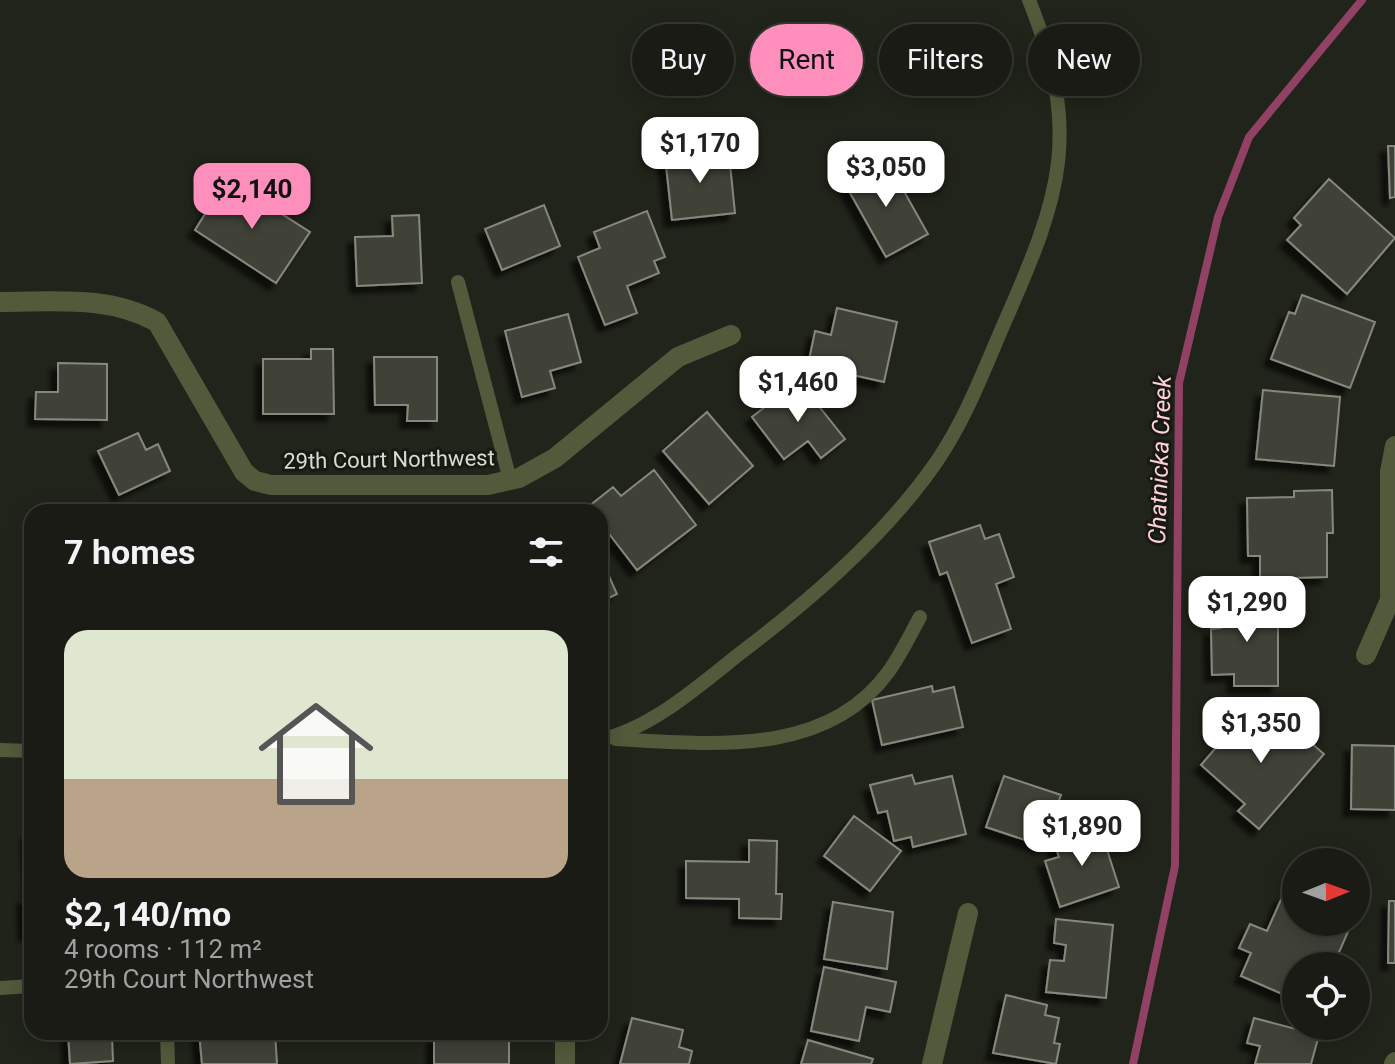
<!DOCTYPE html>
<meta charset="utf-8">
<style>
:root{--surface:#191b14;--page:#22241d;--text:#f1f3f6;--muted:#9fa1a0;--line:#373934;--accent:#fe8ebc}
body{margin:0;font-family:Roboto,sans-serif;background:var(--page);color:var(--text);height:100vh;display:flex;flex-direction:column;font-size:30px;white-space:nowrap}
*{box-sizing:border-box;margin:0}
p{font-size:26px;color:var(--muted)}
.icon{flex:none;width:44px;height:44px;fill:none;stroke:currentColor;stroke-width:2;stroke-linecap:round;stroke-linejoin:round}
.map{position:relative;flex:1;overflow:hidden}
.drawer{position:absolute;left:24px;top:504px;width:584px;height:536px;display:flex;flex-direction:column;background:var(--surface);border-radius:24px;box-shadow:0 4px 20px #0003,0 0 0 2px var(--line)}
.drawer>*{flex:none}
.top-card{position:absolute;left:632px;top:24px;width:642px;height:72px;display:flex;gap:16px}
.needle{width:52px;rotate:89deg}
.tools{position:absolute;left:1282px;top:848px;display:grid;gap:16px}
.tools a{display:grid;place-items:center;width:88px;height:88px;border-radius:50%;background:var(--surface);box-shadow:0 4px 20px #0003,0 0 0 2px var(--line);font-size:40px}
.price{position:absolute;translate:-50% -68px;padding:0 18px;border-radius:16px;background:#fff;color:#222;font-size:26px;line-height:52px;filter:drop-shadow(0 2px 4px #0008)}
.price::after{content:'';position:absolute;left:50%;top:48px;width:24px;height:18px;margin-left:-12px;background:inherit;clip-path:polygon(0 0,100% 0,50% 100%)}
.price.on{background:var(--accent);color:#111}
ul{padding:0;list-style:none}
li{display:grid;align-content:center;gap:16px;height:424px;padding:0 40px}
li span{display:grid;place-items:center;height:248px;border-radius:24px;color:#555}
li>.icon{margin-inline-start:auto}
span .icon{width:144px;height:144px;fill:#fffc;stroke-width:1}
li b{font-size:34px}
h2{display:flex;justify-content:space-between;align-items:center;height:96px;padding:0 40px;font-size:34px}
.chip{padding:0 28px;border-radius:36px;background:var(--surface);box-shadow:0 4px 20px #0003,0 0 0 2px var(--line);font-size:28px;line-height:72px}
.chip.on{background:var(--accent);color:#111}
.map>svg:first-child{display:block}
</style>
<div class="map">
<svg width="1395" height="1064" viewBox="0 0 1395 1064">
<defs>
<filter id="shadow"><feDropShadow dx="-7" dy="7" stdDeviation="2" flood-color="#0009"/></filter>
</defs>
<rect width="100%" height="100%" fill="#21241a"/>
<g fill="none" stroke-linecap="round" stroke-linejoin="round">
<path stroke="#914264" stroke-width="8" d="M1133 1064 1175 866 1179 383 1218 217 1249 137 1362 0"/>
</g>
<path fill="#404339" stroke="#85897d" stroke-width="2" filter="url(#shadow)" d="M1388 146H1395V197L1390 198Z
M703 151 704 157 729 154 735 213 672 220 665 156Z
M887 161 928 234 886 257 845 184Z
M227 179 310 232 276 283 195 230Z
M1329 179 1395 238 1347 294 1287 240 1301 225 1294 218Z
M544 205 560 246 502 270 485 229Z
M647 211 665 257 654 261 659 273 627 286 637 313 605 325 578 257 600 248 594 232Z
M419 215 422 283 357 286 355 237 393 236 392 216Z
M1302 295 1375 322 1350 388 1271 359 1289 312 1295 314Z
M837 308 897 322 884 382 808 365 815 331 831 335Z
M568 314 581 362 550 371 555 388 522 397 505 331Z
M311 349H333L334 414H263V359H311Z
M374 357H437V421H407L408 405H375Z
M58 363 107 364V420L35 419 36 392H58Z
M802 385 845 439 821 458 808 441 784 459 752 417 783 393 787 398Z
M1263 390 1340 397 1334 466 1256 459Z
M707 412 753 466 709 504 663 451Z
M138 433 146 450 158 444 170 471 119 495 98 451Z
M654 470 696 525 637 570 600 522V512H592L588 507 613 487 621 496Z
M1332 490 1333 533H1327V577L1260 579V556H1248L1247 498 1294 497V491Z
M980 525 985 539 999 534 1014 577 996 584 1011 629 972 643 947 572 940 575 929 542Z
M600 556 617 594 600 602Z
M1221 602H1278V686H1234V674L1212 675 1211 629 1221 628Z
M932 686 933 692 954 687 963 727 882 745 872 700Z
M1250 708 1278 733 1288 723 1324 754 1259 829 1238 811 1245 804 1201 765Z
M1352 745 1395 746V810L1351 809Z
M912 775 915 784 952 776 966 834 913 847 911 837 894 841 887 811 878 813 870 785Z
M1004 776 1061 795 1043 846 986 827Z
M854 816 901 851 870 891 824 856Z
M1100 828 1119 887 1060 907 1045 861 1059 857 1054 843Z
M28 833H32V933L26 934 24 898H31Z
M749 840 777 841 776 894H782L781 919 739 918V899L686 898V861L749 862Z
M1283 895 1296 901V922L1351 925 1333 966H1296V1000L1241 976 1251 953 1239 948 1250 924 1267 931Z
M1389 901H1395V963H1388Z
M833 902 893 912 887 969 824 959Z
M1056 919 1113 925 1106 998 1046 992 1050 960 1064 961 1066 945 1054 943Z
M824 967 896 982 890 1012 866 1007 859 1041 811 1031Z
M1006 995 1047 1005 1045 1015 1059 1018 1054 1043 1060 1044 1056 1064 993 1053Z
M632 1018 683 1030 679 1047 692 1051 689 1064H620Z
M1254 1018 1319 1035 1311 1064H1255L1260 1046 1247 1043Z
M68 1032H121V1035L112 1036 113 1061 70 1064Z
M199 1032H275L277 1064H202Z
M434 1036H509V1064H434Z
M808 1040 873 1059 871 1064H801Z"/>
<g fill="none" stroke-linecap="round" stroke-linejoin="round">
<path stroke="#515b3b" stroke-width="14" d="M458 282 510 480
M616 739C711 744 827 758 889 671 901 654 910 635 920 617
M600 740C653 728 701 684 743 651 813 598 887 534 937 461 967 417 985 367 1006 319 1061 194 1082 133 1029 0
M0 750 32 751
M0 988 32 986
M167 1032 168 1064"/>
<path stroke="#515b3b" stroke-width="20" d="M0 302C55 302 108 295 157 322L244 472 255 481 271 485H488L519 478 555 458 678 357 731 335
M1366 655 1390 600V472L1395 446
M565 1032V1064
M932 1064 968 913
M1394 1064 1395 1062"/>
</g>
<g text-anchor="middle" stroke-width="6" stroke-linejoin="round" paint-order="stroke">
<g font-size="22" fill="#d9dcd5" stroke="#171a11">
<text transform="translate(389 459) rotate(-1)" y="8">29th Court Northwest</text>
</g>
<g font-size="24" font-style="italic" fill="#fecfdf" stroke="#171a11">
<text transform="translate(1160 460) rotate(-88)" y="8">Chatnicka Creek</text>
</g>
</g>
</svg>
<div class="tools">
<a><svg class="needle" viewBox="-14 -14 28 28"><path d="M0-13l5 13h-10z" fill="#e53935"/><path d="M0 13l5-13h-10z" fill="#9fa1a0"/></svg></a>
<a><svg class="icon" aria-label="locate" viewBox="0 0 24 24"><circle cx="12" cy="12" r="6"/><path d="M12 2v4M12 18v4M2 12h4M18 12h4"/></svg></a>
</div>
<b class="price" style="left:700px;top:185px">$1,170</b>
<b class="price" style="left:886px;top:209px">$3,050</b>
<b class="price on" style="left:252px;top:231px">$2,140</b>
<b class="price" style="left:798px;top:424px">$1,460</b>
<b class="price" style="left:1247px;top:644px">$1,290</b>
<b class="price" style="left:1261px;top:765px">$1,350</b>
<b class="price" style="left:1082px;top:868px">$1,890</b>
<div class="top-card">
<a class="chip">Buy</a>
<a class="chip on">Rent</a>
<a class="chip">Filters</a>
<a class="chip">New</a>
</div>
<section class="drawer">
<h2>7 homes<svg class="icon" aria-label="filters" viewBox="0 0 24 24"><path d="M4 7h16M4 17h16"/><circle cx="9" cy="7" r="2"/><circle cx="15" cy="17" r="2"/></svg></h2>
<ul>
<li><span style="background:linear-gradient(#dfe7d0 60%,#b9a48a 0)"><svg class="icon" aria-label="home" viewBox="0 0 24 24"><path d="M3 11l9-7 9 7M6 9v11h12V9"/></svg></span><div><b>$2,140/mo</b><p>4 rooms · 112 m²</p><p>29th Court Northwest</p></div></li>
</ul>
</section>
</div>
